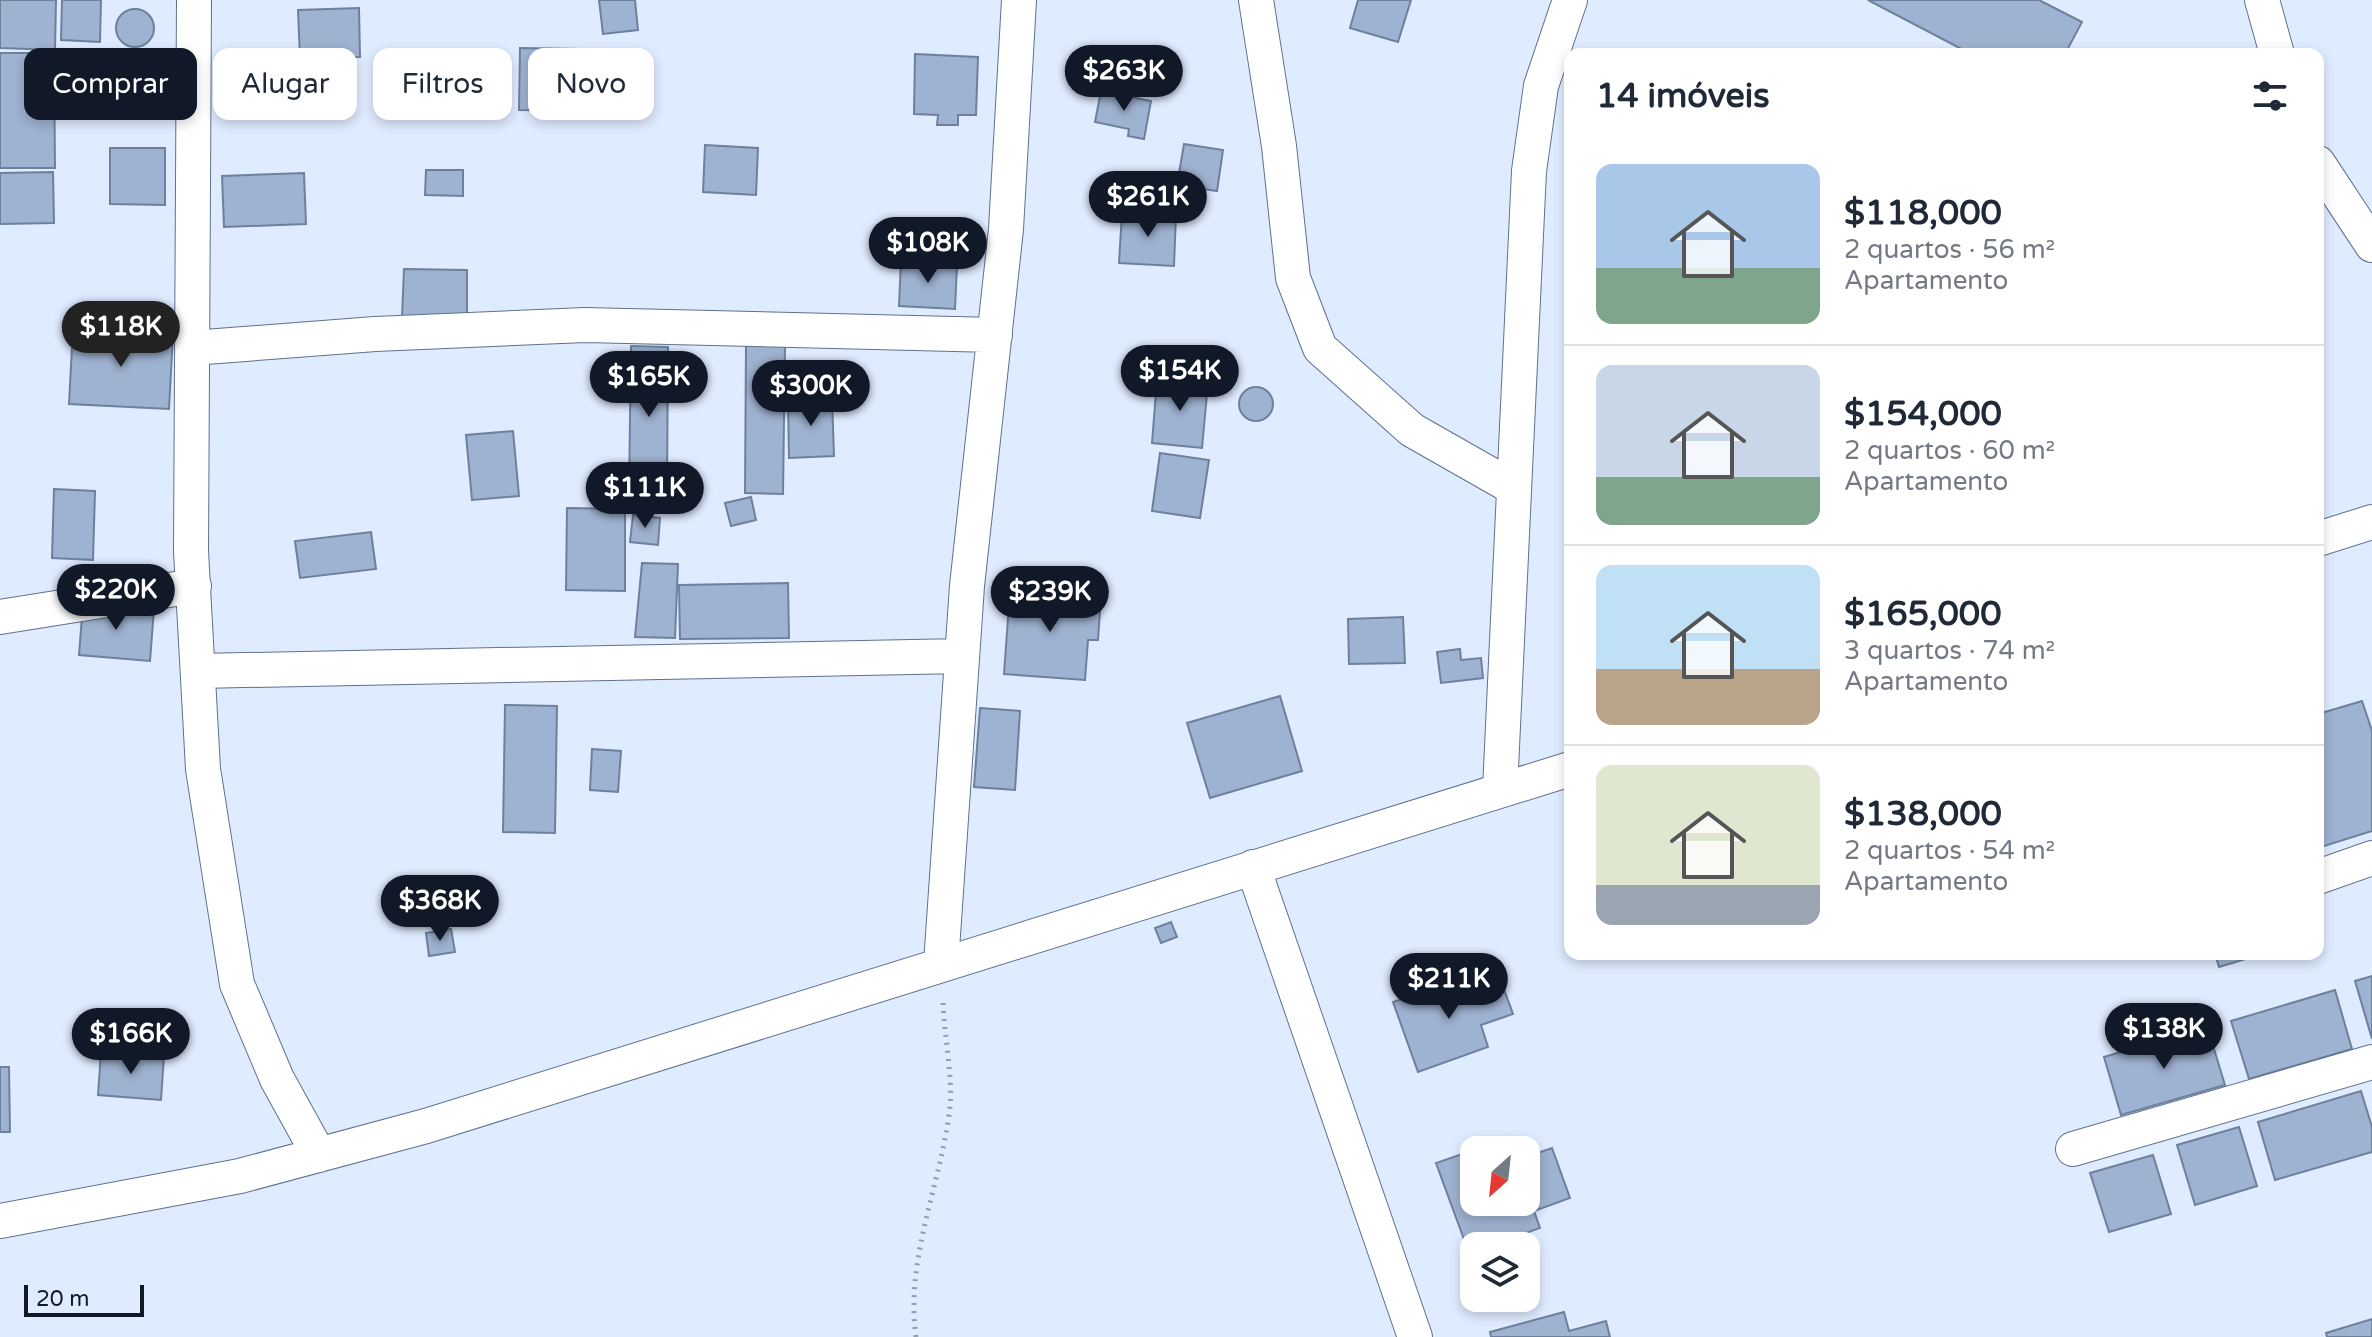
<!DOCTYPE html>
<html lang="pt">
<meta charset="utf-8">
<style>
:root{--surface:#fff;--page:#f6f6f7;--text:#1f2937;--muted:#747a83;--line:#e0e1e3;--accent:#111827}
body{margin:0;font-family:"Varela Round",sans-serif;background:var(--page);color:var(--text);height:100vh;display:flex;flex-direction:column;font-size:30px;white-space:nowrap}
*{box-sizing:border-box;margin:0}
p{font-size:26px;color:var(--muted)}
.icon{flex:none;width:44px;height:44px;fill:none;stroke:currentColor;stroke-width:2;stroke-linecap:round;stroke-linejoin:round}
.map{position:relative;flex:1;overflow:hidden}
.details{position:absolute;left:1564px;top:48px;width:760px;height:912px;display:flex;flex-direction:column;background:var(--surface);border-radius:16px;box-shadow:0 4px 12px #0003}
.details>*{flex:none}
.guide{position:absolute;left:24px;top:48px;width:760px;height:72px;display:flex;gap:16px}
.needle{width:52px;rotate:207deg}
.fabs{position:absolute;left:1460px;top:1136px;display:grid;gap:16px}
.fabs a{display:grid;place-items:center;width:80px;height:80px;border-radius:16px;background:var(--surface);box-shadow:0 4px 12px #0003;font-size:40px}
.scale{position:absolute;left:24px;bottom:20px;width:120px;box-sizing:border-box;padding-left:8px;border:4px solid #111924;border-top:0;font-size:22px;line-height:28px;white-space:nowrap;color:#111924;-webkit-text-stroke:6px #dfebff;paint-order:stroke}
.price{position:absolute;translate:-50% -68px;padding:0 18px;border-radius:28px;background:var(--accent);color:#fff;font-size:26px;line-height:52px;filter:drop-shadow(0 2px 4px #0008)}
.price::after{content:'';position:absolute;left:50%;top:48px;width:24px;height:18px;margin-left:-12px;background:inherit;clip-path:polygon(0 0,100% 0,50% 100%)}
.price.active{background:#222;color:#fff}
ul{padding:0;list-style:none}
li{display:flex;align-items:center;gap:24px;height:200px;padding:0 32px}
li+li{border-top:2px solid var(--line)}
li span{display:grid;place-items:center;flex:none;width:224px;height:160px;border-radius:16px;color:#555}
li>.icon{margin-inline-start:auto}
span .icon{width:96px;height:96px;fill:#fffc;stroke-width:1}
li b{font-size:34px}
h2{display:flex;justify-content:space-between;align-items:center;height:96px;padding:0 32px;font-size:34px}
.tag{padding:0 28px;border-radius:16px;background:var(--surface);box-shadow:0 4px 12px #0003;font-size:28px;line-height:72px}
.tag.active{background:var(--accent);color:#fff}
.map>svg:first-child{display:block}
</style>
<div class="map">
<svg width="2372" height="1337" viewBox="0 0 2372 1337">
<rect width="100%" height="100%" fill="#dfebff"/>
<path fill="#9eb2d1" stroke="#6d809d" stroke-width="2" d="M0 0H56L55 50 0 48Z
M62 0H101L100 42 61 40Z
M599 0H635L638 30 603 34Z
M1358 0H1411L1398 42 1350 28Z
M1868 0H2039L2082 22 2065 54H1971Z
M359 8 360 57 300 58 298 10Z
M116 28a19 19 0 1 1 38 0a19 19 0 1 1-38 0Z
M520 48 580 49 579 111 519 110Z
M68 51 98 54 96 100 66 98Z
M0 53H54L55 168H0Z
M915 54 978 57 976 115H958V125H937L938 115 914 114Z
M102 56 134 58 133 89 100 87Z
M644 67 646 90 613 92 612 68Z
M1101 91 1151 101 1144 139 1128 136 1129 129 1095 122Z
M1184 144 1223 150 1217 191 1177 185Z
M705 145 758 148 756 195 703 192Z
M110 148H165V205L110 204Z
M426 170H463V196L425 195Z
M53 172 54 223 0 224V173Z
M304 173 306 224 224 227 222 176Z
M1122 213 1176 215 1174 266 1119 263Z
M901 261 957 264 955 309 899 306Z
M404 269 467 270V318L402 317Z
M73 328 173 334 169 409 69 404Z
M746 345H785L783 494 745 493Z
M631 346 668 347 667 492 629 491Z
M1157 379 1208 383 1202 448 1152 443Z
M1239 404a17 17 0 1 1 34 0a17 17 0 1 1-34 0Z
M832 398 834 456 789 458 788 400Z
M513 431 519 496 472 500 466 435Z
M1160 453 1209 460 1200 518 1152 511Z
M54 489 95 491 93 560 52 558Z
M751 497 756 520 731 526 725 503Z
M567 508 625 509V591L566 590Z
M633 515 660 518 658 545 630 542Z
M371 532 376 569 300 578 295 541Z
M642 563 678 564 675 638 635 637Z
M788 583 789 638 680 639 679 585Z
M1010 590 1101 597 1098 640H1088L1085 680 1004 674Z
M83 603 154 609 150 661 79 655Z
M1403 617 1405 663 1349 664 1348 619Z
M1460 649 1461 660 1481 658 1483 678 1441 683 1437 652Z
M1280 696 1302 771 1210 798 1187 723Z
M2362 701 2372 731V831L2318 848V714Z
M505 705 557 706 555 833 503 832Z
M980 708 1020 711 1015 790 974 787Z
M592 749 621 751 618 792 590 790Z
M1171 922 1177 937 1161 943 1155 928Z
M451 929 455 952 429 956 426 933Z
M2215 954H2262L2219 967Z
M2372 976V1039L2355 981Z
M1462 977 1469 996 1502 984 1513 1014 1481 1025 1488 1047 1418 1072 1393 1002Z
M2335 990 2352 1049 2249 1079 2231 1021Z
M2207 1026 2225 1085 2121 1115 2104 1057Z
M101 1052 164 1056 161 1100 98 1095Z
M0 1067H9L10 1132H0Z
M2361 1091 2372 1127V1152L2275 1180 2258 1122Z
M2239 1127 2257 1186 2195 1205 2177 1145Z
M1510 1137 1515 1150H1474Z
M1552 1148 1570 1198 1534 1211 1540 1228 1489 1246H1474V1251L1469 1253 1436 1163 1474 1150V1202H1526V1157Z
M2153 1155 2171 1214 2109 1232 2090 1173Z
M1564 1312 1569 1331 1606 1321 1610 1337H1491L1490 1332Z
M2372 1319V1337H2327L2326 1333Z"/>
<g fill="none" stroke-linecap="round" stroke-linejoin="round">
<defs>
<path id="street" d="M194 0 191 551 203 769 237 984 277 1079 319 1155
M1256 0 1279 146 1293 278 1320 348 1412 430 1514 488
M2262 0 2277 54
M2318 163 2372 245
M192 348 375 334 585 325 995 335
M2318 539 2372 522
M0 617 194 586
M198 671 962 656
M1500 790 1529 171 1541 86 1570 0
M1253 867 1415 1337
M2318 877 2372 858
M941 964 967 586 1006 229 1019 0
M2073 1149 2372 1062
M0 1221 240 1176 426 1126 1570 769"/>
</defs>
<use href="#street" stroke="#5f718e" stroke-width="36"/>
<path stroke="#919cac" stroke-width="5" stroke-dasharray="2 6" stroke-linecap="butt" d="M916 1337C905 1258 941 1185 950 1107 953 1077 944 1034 943 1002"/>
<use href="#street" stroke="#fff" stroke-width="34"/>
</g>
</svg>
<div class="fabs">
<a><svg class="needle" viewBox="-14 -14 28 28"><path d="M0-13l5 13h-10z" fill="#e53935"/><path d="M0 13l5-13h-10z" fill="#747a83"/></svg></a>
<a><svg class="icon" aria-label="layers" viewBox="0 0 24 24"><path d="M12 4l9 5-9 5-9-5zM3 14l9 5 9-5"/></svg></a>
</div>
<div class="scale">20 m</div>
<b class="price" style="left:1124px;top:113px">$263K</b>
<b class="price" style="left:1148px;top:239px">$261K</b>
<b class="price" style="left:928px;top:285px">$108K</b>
<b class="price active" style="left:121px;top:369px">$118K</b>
<b class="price" style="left:1180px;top:413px">$154K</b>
<b class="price" style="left:649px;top:419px">$165K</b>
<b class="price" style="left:811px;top:428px">$300K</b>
<b class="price" style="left:645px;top:530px">$111K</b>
<b class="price" style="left:116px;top:632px">$220K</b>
<b class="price" style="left:1050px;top:634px">$239K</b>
<b class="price" style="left:440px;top:943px">$368K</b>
<b class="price" style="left:1449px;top:1021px">$211K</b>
<b class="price" style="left:2164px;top:1071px">$138K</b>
<b class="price" style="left:131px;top:1076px">$166K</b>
<div class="guide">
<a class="tag active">Comprar</a>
<a class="tag">Alugar</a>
<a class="tag">Filtros</a>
<a class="tag">Novo</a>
</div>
<section class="details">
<h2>14 imóveis<svg class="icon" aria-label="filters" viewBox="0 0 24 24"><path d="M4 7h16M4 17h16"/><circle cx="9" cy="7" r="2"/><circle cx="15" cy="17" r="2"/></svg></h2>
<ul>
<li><span style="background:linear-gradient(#a9c7e8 65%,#7fa58c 0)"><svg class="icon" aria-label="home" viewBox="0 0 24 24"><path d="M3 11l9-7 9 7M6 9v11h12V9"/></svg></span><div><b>$118,000</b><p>2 quartos · 56 m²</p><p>Apartamento</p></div></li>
<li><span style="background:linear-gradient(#c9d6e8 70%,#7fa58c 0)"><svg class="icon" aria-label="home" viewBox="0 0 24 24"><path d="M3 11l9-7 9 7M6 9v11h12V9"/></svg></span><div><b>$154,000</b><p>2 quartos · 60 m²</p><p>Apartamento</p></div></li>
<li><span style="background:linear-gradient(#bfe0f5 65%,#b9a48a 0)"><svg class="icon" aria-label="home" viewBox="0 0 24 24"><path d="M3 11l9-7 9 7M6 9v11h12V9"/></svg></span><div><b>$165,000</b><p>3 quartos · 74 m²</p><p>Apartamento</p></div></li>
<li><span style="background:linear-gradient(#dfe7d0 75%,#9aa5b1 0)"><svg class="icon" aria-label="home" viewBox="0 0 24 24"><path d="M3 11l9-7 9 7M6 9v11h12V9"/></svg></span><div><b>$138,000</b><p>2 quartos · 54 m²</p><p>Apartamento</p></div></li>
</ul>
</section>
</div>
